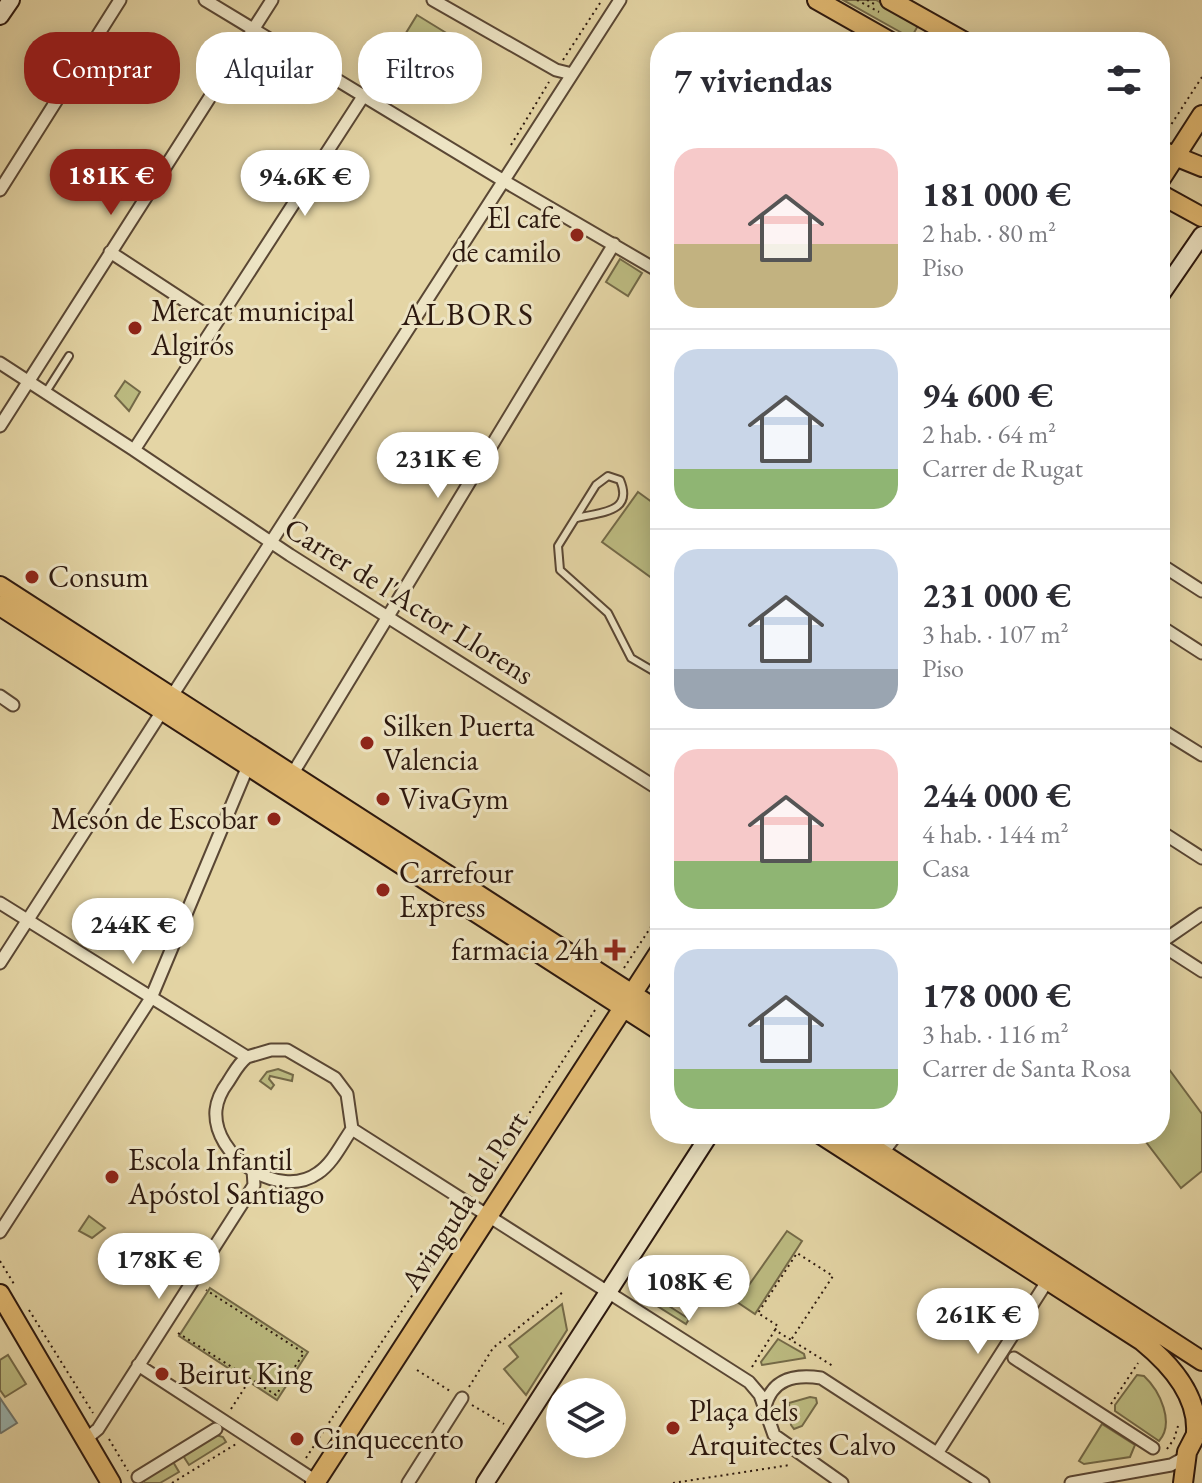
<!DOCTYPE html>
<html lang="es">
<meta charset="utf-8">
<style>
:root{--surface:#fff;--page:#f7f7f7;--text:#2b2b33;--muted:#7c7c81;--line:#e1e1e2;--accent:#8f2418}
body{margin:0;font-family:"EB Garamond",serif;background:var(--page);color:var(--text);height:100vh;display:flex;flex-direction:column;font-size:30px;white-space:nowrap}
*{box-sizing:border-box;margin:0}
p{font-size:26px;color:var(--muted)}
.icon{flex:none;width:44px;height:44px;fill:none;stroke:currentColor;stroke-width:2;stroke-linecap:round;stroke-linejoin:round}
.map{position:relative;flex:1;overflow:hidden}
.details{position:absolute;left:650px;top:32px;width:520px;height:1112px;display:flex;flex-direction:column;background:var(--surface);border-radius:32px;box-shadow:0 4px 20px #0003}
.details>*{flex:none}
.hud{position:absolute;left:24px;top:32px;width:506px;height:72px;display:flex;gap:16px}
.fabs{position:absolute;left:546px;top:1378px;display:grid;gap:16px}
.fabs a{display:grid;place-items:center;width:80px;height:80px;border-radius:50%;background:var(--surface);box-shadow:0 4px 20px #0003;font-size:40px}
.price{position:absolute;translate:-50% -68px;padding:0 18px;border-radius:28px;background:#fff;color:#222;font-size:26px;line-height:52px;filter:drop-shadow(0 2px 4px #0008)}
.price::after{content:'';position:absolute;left:50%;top:48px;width:24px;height:18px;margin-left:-12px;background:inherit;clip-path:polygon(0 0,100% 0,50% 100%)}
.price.selected{background:var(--accent);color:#fff}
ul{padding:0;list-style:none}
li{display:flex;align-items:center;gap:24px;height:200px;padding:0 24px}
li+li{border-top:2px solid var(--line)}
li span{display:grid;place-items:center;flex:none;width:224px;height:160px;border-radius:24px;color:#555}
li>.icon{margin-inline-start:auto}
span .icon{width:96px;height:96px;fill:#fffc;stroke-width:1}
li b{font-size:34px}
h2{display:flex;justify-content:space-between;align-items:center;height:96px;padding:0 24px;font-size:34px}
.pill{padding:0 28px;border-radius:32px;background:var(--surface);box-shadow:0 4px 20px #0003;font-size:28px;line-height:72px}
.pill.selected{background:var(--accent);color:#fff}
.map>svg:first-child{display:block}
</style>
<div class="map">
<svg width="1202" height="1483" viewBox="0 0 1202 1483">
<rect width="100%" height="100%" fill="#e4d5a5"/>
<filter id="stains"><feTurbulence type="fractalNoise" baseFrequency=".0025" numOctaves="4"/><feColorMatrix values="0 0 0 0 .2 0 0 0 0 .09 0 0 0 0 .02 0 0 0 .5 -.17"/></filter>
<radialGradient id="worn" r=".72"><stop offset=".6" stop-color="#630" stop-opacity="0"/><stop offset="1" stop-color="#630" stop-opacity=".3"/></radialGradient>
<path fill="#bcbb81" stroke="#746a48" stroke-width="2" d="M843 0H876L919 24 911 38Z
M417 15 448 34 408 101 376 82Z
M620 259 642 273 628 296 606 282Z
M125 381 140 392 129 411 115 396Z
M638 492 660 508V584L602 542Z
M1160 1057 1202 1114V1171L1181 1188 1140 1134H1160Z
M278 1069 293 1075 292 1081 270 1076 269 1079 274 1085 271 1089 260 1081 267 1072Z
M89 1216 105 1228 92 1238 79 1231Z
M787 1231 802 1241 755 1314 737 1302Z
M210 1288 308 1352 277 1400 179 1336Z
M655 1297 689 1319 686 1324 654 1304Z
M562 1304 567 1330 526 1395 504 1369 518 1357 509 1346Z
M778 1339 804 1354 805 1358 762 1365 761 1362Z
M8 1355 26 1384 5 1397 0 1390V1360Z
M1137 1375 1144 1376C1160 1391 1175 1423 1159 1441L1115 1411V1405Z
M810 1397 816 1398 817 1403 802 1426 794 1429 791 1425 789 1403Z
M1102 1424 1135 1445 1130 1457 1084 1464 1079 1461Z
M216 1435 223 1437 226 1442 189 1465 182 1454Z
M172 1460 179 1472 160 1483H145L142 1479Z"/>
<path fill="#9ab6b2" stroke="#6e7770" stroke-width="2" d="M0 1398 17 1423 1 1433 0 1432Z"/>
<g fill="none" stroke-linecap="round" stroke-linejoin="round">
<defs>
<path id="lane" d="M46 392 69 356
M577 518C600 512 634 513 620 480L608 476 596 485 558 546 560 570 608 613 631 658 660 675"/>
<path id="street" d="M205 0 504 181 660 272
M433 0 556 70 572 74
M0 190 120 0
M217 322 364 95
M0 363 134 450 217 322 110 252
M0 426 272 0
M134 450 290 555 660 790
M1160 564 1202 591
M1160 626 1202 653
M0 696 13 705
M1160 729 1202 755
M293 773 614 244
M1160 831 1202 858
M0 903 247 1057 271 1050H287L335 1078 347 1094 352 1129 749 1382 760 1395 774 1435 842 1483
M1160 943 1202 914
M1160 944 1202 971
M0 963 620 0
M247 1057C238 1064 234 1073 228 1082 222 1090 217 1100 216 1110 212 1156 279 1201 318 1173 333 1163 342 1143 352 1129
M882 1154 897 1134
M0 1232 151 998 248 766
M1014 1358 1153 1448
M138 1365 316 1481
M765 1407C772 1379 794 1374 821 1378L983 1483
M86 1439 98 1429 254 1185 253 1170
M938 1452 1048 1280
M138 1477 216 1429
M408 1483 462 1398
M1071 1483 1171 1465 1182 1459 1187 1453"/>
<path id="secondary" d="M0 16 11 0
M1160 296 1202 235
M485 1483 710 1134"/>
<path id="primary" d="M817 0 891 42
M890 0 965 42
M1160 150 1202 167
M1160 180 1202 115
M1160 194 1202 217
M0 586 660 1012
M0 606 660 1031
M820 1134 1142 1341C1169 1363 1198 1395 1196 1432
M852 1134 1202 1361
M0 1294 111 1483
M315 1483 660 951
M1183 1483 1187 1452 1202 1423"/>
</defs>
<use href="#lane" stroke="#5a4734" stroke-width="10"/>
<use href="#street" stroke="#5a4734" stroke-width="15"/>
<use href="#secondary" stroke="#2c180e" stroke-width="20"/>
<use href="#primary" stroke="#2c180e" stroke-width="22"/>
<path stroke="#2c180e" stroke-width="2" stroke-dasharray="2 4" stroke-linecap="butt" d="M857 0 879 12
M867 0 874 4
M563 60 602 0
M1165 134 1202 77
M511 145 549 82
M624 968 660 913
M478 1194 595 1010
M0 1261 14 1284
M29 1310 93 1413
M775 1330 778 1326 758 1313 797 1253 833 1276 791 1340
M178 1333 276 1395 304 1353 206 1290
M752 1367 775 1330 833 1366
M417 1370 450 1391
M469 1387 493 1348 563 1292
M1111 1404 1138 1363
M472 1405 504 1424
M231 1409 249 1381
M109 1439 128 1471
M1167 1449 1174 1439 1178 1426
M306 1458 464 1216
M172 1483 236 1444
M673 1483 790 1465"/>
<use href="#lane" stroke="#ede4c4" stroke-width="6"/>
<use href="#street" stroke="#ede4c4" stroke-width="11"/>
<use href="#secondary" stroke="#ede4c4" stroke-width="16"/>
<use href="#primary" stroke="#e2ba72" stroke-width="18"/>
</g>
<g fill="#8f2418" stroke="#ede4c4" stroke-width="3">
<circle cx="577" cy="235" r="8"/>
<circle cx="135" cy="328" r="8"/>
<circle cx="32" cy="577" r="8"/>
<circle cx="367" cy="743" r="8"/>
<circle cx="383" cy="799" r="8"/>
<circle cx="274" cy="819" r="8"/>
<circle cx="383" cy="890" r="8"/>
<path d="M611 938h8v8h8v8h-8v8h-8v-8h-8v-8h8z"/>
<circle cx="112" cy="1177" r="8"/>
<circle cx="162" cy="1374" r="8"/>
<circle cx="673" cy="1428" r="8"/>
<circle cx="297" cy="1439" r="8"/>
</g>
<g text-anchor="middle" stroke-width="6" stroke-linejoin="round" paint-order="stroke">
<g font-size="30" fill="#2c180e" stroke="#ede4c4" text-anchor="start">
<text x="561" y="228" text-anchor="end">El cafe<tspan x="561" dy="34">de camilo</tspan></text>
<text x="151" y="321">Mercat municipal<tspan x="151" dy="34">Algirós</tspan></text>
<text x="48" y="587">Consum</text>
<text x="383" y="736">Silken Puerta<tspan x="383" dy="34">Valencia</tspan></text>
<text x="399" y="809">VivaGym</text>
<text x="258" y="829" text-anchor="end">Mesón de Escobar</text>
<text x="399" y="883">Carrefour<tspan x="399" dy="34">Express</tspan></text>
<text x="599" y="960" text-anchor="end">farmacia 24h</text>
<text x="128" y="1170">Escola Infantil<tspan x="128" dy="34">Apóstol Santiago</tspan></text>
<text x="178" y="1384">Beirut King</text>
<text x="689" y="1421">Plaça dels<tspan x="689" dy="34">Arquitectes Calvo</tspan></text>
<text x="313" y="1449">Cinquecento</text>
</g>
<g font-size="30" fill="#2c180e" stroke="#ede4c4">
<text transform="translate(409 601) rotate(32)" y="10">Carrer de l'Actor Llorens</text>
<text transform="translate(464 1201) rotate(-57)" y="10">Avinguda del Port</text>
</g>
<g font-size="32" letter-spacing="2" fill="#2c180e" stroke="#ede4c4">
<text x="468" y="325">ALBORS</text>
</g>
</g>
<rect width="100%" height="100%" filter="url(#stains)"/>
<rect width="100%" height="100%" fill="url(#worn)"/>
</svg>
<div class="fabs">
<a><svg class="icon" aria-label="layers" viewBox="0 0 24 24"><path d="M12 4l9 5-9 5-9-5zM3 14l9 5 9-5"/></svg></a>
</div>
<b class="price selected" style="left:111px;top:217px">181K €</b>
<b class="price" style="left:305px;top:218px">94.6K €</b>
<b class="price" style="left:438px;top:500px">231K €</b>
<b class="price" style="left:133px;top:966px">244K €</b>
<b class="price" style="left:159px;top:1301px">178K €</b>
<b class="price" style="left:689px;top:1323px">108K €</b>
<b class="price" style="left:978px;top:1356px">261K €</b>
<div class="hud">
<a class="pill selected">Comprar</a>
<a class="pill">Alquilar</a>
<a class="pill">Filtros</a>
</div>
<section class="details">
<h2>7 viviendas<svg class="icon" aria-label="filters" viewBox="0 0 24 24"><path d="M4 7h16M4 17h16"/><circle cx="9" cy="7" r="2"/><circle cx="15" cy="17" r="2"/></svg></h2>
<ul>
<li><span style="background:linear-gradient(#f6c9c9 60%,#c2b280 0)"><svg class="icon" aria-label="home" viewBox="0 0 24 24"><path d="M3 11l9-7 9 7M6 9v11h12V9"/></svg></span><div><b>181 000 €</b><p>2 hab. · 80 m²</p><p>Piso</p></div></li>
<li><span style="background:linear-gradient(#c9d6e8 75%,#8fb573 0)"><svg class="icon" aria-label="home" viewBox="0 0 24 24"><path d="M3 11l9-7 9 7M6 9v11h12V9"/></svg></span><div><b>94 600 €</b><p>2 hab. · 64 m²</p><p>Carrer de Rugat</p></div></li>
<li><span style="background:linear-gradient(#c9d6e8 75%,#9aa5b1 0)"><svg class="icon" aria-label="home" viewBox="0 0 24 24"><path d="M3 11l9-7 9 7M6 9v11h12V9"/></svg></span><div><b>231 000 €</b><p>3 hab. · 107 m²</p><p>Piso</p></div></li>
<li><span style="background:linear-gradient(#f6c9c9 70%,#8fb573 0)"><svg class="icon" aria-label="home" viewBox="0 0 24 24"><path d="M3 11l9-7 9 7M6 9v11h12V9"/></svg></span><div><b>244 000 €</b><p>4 hab. · 144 m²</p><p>Casa</p></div></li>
<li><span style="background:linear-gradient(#c9d6e8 75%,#8fb573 0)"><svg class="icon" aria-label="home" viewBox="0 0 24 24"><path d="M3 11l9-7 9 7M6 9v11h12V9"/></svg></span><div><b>178 000 €</b><p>3 hab. · 116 m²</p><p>Carrer de Santa Rosa</p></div></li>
</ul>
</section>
</div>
